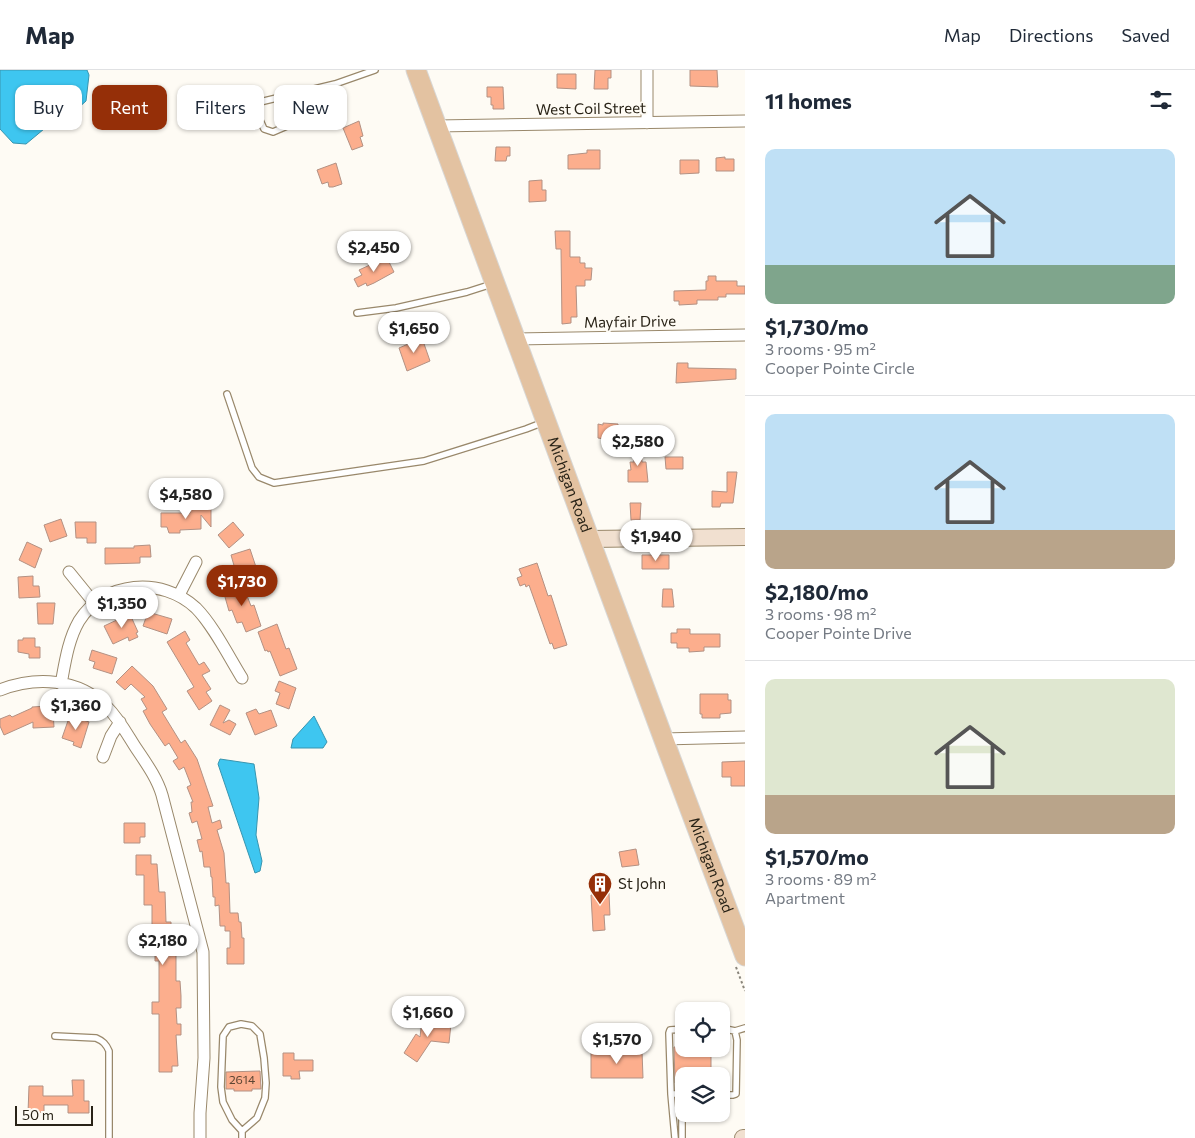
<!DOCTYPE html>
<meta charset="utf-8">
<style>
:root{--surface:#fff;--page:#f2f2f3;--text:#1f2937;--muted:#747a83;--line:#e0e1e3;--accent:#952f08}
body{margin:0;font-family:Commissioner,sans-serif;background:var(--page);color:var(--text);height:100vh;display:flex;flex-direction:column;font-size:19px;white-space:nowrap}
*{box-sizing:border-box;margin:0}
p{font-size:16px;color:var(--muted)}
.icon{flex:none;width:28px;height:28px;fill:none;stroke:currentColor;stroke-width:2;stroke-linecap:round;stroke-linejoin:round}
.map{position:relative;flex:1;overflow:hidden}
.side{display:flex;flex-direction:column;background:var(--surface);width:450px}
.side>*{flex:none}
.banner{position:absolute;left:15px;top:15px;width:475px;height:45px;display:flex;gap:10px}
.controls{position:absolute;left:675px;top:932px;display:grid;gap:10px}
.controls a{display:grid;place-items:center;width:55px;height:55px;border-radius:10px;background:var(--surface);box-shadow:0 1px 4px #0004;font-size:25px}
.scale{position:absolute;left:15px;bottom:12px;width:78px;box-sizing:border-box;padding-left:5px;border:2px solid #292317;border-top:0;font-size:14px;line-height:18px;white-space:nowrap;color:#292317;-webkit-text-stroke:4px #fefbf4;paint-order:stroke}
.price{position:absolute;translate:-50% -42px;padding:0 11px;border-radius:18px;background:#fff;color:#222;font-size:16px;line-height:32px;filter:drop-shadow(0 1px 2px #0008)}
.price::after{content:'';position:absolute;left:50%;top:30px;width:15px;height:11px;margin-left:-8px;background:inherit;clip-path:polygon(0 0,100% 0,50% 100%)}
.price.current{background:var(--accent);color:#fff}
ul{padding:0;list-style:none}
li{display:grid;align-content:center;gap:10px;height:265px;padding:0 20px}
li+li{border-top:1px solid var(--line)}
li span{display:grid;place-items:center;height:155px;border-radius:10px;color:#555}
li>.icon{margin-inline-start:auto}
span .icon{width:90px;height:90px;fill:#fffc;stroke-width:1}
li b{font-size:21px}
h2{display:flex;justify-content:space-between;align-items:center;height:60px;padding:0 20px;font-size:21px}
.tag{padding:0 18px;border-radius:10px;background:var(--surface);box-shadow:0 1px 4px #0004;font-size:18px;line-height:45px}
.tag.current{background:var(--accent);color:#fff}
header{display:flex;align-items:center;gap:30px;box-sizing:border-box;height:70px;padding:0 25px;background:var(--surface);border-bottom:1px solid var(--line)}
header strong{font-size:24px}
nav{display:flex;gap:28px;margin-inline-start:auto;font-size:18px}
main{display:flex;flex:1;min-height:0}
.map>svg:first-child{display:block}
</style>
<header>
<strong>Map</strong>
<nav><a>Map</a><a>Directions</a><a>Saved</a></nav>
</header>
<main>
<div class="map">
<svg width="745" height="1068" viewBox="0 0 745 1068">
<rect width="100%" height="100%" fill="#fefbf4"/>
<path fill="#3ec6f0" stroke="#3895af" d="M0 0H87L89 5 86 31 67 48 44 59 26 74 13 73 0 59Z
M314 646 327 672 323 678H291L293 669Z
M220 689 254 694 259 728 256 765 262 791 260 801 255 803 218 694Z"/>
<path fill="#fcae8d" stroke="#b39183" d="M595 0H611V8H608V19H594Z
M690 0H717L718 17 690 16Z
M557 4H576V19L557 18Z
M487 17H503L504 39H493V35H491V27H487Z
M359 51 363 66 360 67 363 76 352 80 343 58Z
M496 77H510V86H507L506 91H495Z
M587 80H600V99H568V85L587 83Z
M725 87V89H734V101H716V88Z
M680 90H699V103L680 104Z
M336 93 342 114 333 117H329L328 112 322 114 317 100Z
M542 110V120H546V131L529 132V111Z
M555 161H570V187H580V193H585V198H592L591 210H585V216H576L577 247H571V253L562 254 561 179H556Z
M383 189 384 192 388 190 394 202 374 213 367 216 366 213 358 217 354 209 362 205 359 200Z
M708 206H716V211H737V216H745V224H726V227H718V230H697V234L679 235V231H674V221L706 220V211H708Z
M422 268 430 291 407 301 399 278Z
M677 293H688V298L736 299V309L676 313Z
M603 353 618 354 617 371 598 368V354L603 355Z
M633 357H649V371L633 372Z
M633 375H641L642 392H646L648 412H628V400H631L630 392H634Z
M665 387H683V399H666Z
M727 402H737L733 433H721L720 437H712V421L727 422Z
M630 433H641L640 450H631Z
M211 438V457L201 445V459L180 460V463H169L167 457H161V443H190V439Z
M61 449 67 466 50 472 44 455Z
M75 452H96V473H87V468H76Z
M233 452 244 465 229 478 218 465Z
M27 472 42 479 35 498 19 490Z
M150 475 151 487H140V493L105 494V478H134V476Z
M250 479 257 500 242 505 240 497 235 499 231 485Z
M642 485H669V499H642Z
M537 493 548 526 551 525 567 575 554 579 552 573 550 574 529 515 526 517 525 514 520 516 517 508 522 506 519 499Z
M33 506V516H39L40 527 19 528 18 507Z
M242 513 251 536 254 535 261 556 246 562 242 552 237 553 232 540 229 541 223 520Z
M663 519H672L674 537H662Z
M37 533H55L53 554H38Z
M129 542 138 562 136 563 138 567 129 571 128 567 113 574 104 556 119 549 118 547Z
M148 542 172 549 167 564 143 556Z
M277 554 286 579 289 578 297 599 280 606 270 581 268 582 267 580 265 581 258 562Z
M677 559H690V564H720V577H704V581L689 582V578H677V573H671V563H677Z
M185 561 190 570 186 573 199 595 204 592 210 601 202 605 211 619 206 622 212 631 199 640 187 621 194 617 167 572Z
M23 568H35V577H40V588H29V584L18 582V570H23Z
M92 580 117 588 112 604 93 598 95 592 89 590Z
M132 596 153 616 167 639 162 642 181 673 185 670 197 689 213 736 208 737 212 753 220 750 222 758 217 760 224 783 226 813H229L230 843H238L239 852H241L242 868H244V894H227V878H230V861H225V856H220L219 835 215 836V827H213L212 807H211L210 797H204L202 781 200 782 197 770 202 769 197 751 192 753 189 743 192 742 191 732H193L187 717 191 715 184 697 179 700 173 691 178 688 169 673 165 676 150 654 143 641 147 639 141 629 145 627 131 614 125 620 116 612Z
M279 611 296 618 289 639 276 634 280 623 275 621Z
M700 624H728V630H731V643L720 644V648H702V644H700Z
M220 635 230 640 223 653 229 650 236 654 230 665 210 655Z
M47 636V642H53L54 657 33 658V652L4 665 0 656V649L10 645 12 647 32 638V637Z
M256 639 259 644 271 640 277 656 255 665 246 643Z
M70 645 89 652 81 678 73 675 74 672 62 668Z
M745 691V716H731V707H722V692Z
M124 753H145V767H140V773H124Z
M636 779 639 795 622 797 619 782Z
M136 785H151V794H157L159 822H165L166 852H171V881H176V911H180L181 926V938H176L177 954H181V965H176L178 996H172V1002H159V944H152V932H159V891H155V862H152V835H144V805H136Z
M609 823 610 845H604L605 860 593 861 591 825Z
M422 950 451 954 449 973 431 971 417 992 404 983 416 964 420 967Z
M674 977 711 979V1006H684V1013H675Z
M591 981H642L643 1008H591Z
M283 983H294V990H313V1001H299L300 1009H291V1006H283Z
M260 1001 261 1019H252V1021H234V1019H226V1002Z
M72 1010H84V1031H89V1043H68V1035H44V1042L28 1043 29 1016H43V1026H73Z"/>
<g fill="none" stroke-linecap="round" stroke-linejoin="round">
<defs>
<path id="lane" d="M306 22 287 56 273 62 264 59 256 41 260 32 335 14 375 0
M357 243 396 238 467 222 492 214
M227 324 252 398 259 407 274 413 424 391 526 359 544 352
M721 958 735 961
M55 966 96 968C103 971 106 974 109 981V1068
M671 1024H684
M721 1025H733L736 1024 737 970 735 961 745 958
M242 1061 257 1048 265 1028 266 1013 264 988 260 964 252 956 241 954 229 957 223 966 221 1017 223 1032 232 1050 242 1061V1068
M675 1068 671 1024 669 963 670 960 684 959
M682 1068V1047L684 1042"/>
<path id="street" d="M647 0V53
M437 56 745 51
M516 269 745 265
M69 502 95 534
M179 525 196 492
M61 614C65 593 68 570 79 551 104 511 162 506 196 538 213 555 229 587 242 608
M0 620C36 606 78 608 107 637 119 649 127 664 136 678 146 693 157 708 162 725L203 882 204 988 200 1043V1068
M663 669 745 667
M103 687 111 666 120 652"/>
<path id="secondary" d="M590 469 745 467
M743 1068H745"/>
<g id="primary">
<path id="s1" d="M416 0 668 681 745 886"/>
</g>
</defs>
<use href="#lane" stroke="#99886b" stroke-width="8"/>
<use href="#street" stroke="#99886b" stroke-width="13"/>
<use href="#secondary" stroke="#99886b" stroke-width="18"/>
<use href="#primary" stroke="#d8d7d5" stroke-width="21"/>
<path stroke="#8a867c" stroke-width="2" stroke-dasharray="2.5 2.5" stroke-linecap="butt" d="M736 897 745 921"/>
<use href="#lane" stroke="#fff" stroke-width="5.5"/>
<use href="#street" stroke="#fff" stroke-width="11"/>
<use href="#secondary" stroke="#f1e0d0" stroke-width="16"/>
<use href="#primary" stroke="#e3c2a1" stroke-width="19"/>
</g>
<defs>
<symbol id="building-pin" viewBox="-11 -11 22 30"><path d="M0 17L-7.5 6A9.5 9.5 0 1 1 7.5 6Z" fill="#952f08" stroke="#fefbf4"/><path d="M-4-6H4V6H1V3H-1V6H-4ZM-2.5-4.3h1.7v1.8h-1.7ZM.8-4.3h1.7v1.8H.8ZM-2.5-1h1.7V.8h-1.7ZM.8-1h1.7V.8H.8Z" fill="#fff"/></symbol>
</defs>
<g fill-rule="evenodd">
<use href="#building-pin" x="586" y="800" width="28" height="38"/>
</g>
<g text-anchor="middle" stroke-width="4" stroke-linejoin="round" paint-order="stroke">
<g font-size="12" fill="#5e4634">
<text x="242" y="1014">2614</text>
</g>
<g font-size="15" fill="#292317" stroke="#fefbf4">
<text transform="translate(591 39) rotate(-1)" y="5">West Coil Street</text>
<text transform="translate(630 252) rotate(-1)" y="5">Mayfair Drive</text>
<text dy="5" stroke="none"><textPath href="#s1" startOffset="442">Michigan Road</textPath></text>
<text dy="5" stroke="none"><textPath href="#s1" startOffset="848">Michigan Road</textPath></text>
</g>
<g font-size="15" fill="#292317" stroke="#fefbf4" text-anchor="start">
<text x="618" y="819">St John</text>
</g>
</g>
</svg>
<div class="controls">
<a><svg class="icon" aria-label="locate" viewBox="0 0 24 24"><circle cx="12" cy="12" r="6"/><path d="M12 2v4M12 18v4M2 12h4M18 12h4"/></svg></a>
<a><svg class="icon" aria-label="layers" viewBox="0 0 24 24"><path d="M12 4l9 5-9 5-9-5zM3 14l9 5 9-5"/></svg></a>
</div>
<div class="scale">50 m</div>
<b class="price" style="left:374px;top:203px">$2,450</b>
<b class="price" style="left:414px;top:284px">$1,650</b>
<b class="price" style="left:638px;top:397px">$2,580</b>
<b class="price" style="left:186px;top:450px">$4,580</b>
<b class="price" style="left:656px;top:492px">$1,940</b>
<b class="price current" style="left:242px;top:537px">$1,730</b>
<b class="price" style="left:122px;top:559px">$1,350</b>
<b class="price" style="left:76px;top:661px">$1,360</b>
<b class="price" style="left:163px;top:896px">$2,180</b>
<b class="price" style="left:428px;top:968px">$1,660</b>
<b class="price" style="left:617px;top:995px">$1,570</b>
<div class="banner">
<a class="tag">Buy</a>
<a class="tag current">Rent</a>
<a class="tag">Filters</a>
<a class="tag">New</a>
</div>
</div>
<section class="side">
<h2>11 homes<svg class="icon" aria-label="filters" viewBox="0 0 24 24"><path d="M4 7h16M4 17h16"/><circle cx="9" cy="7" r="2"/><circle cx="15" cy="17" r="2"/></svg></h2>
<ul>
<li><span style="background:linear-gradient(#bfe0f5 75%,#7fa58c 0)"><svg class="icon" aria-label="home" viewBox="0 0 24 24"><path d="M3 11l9-7 9 7M6 9v11h12V9"/></svg></span><div><b>$1,730/mo</b><p>3 rooms · 95 m²</p><p>Cooper Pointe Circle</p></div></li>
<li><span style="background:linear-gradient(#bfe0f5 75%,#b9a48a 0)"><svg class="icon" aria-label="home" viewBox="0 0 24 24"><path d="M3 11l9-7 9 7M6 9v11h12V9"/></svg></span><div><b>$2,180/mo</b><p>3 rooms · 98 m²</p><p>Cooper Pointe Drive</p></div></li>
<li><span style="background:linear-gradient(#dfe7d0 75%,#b9a48a 0)"><svg class="icon" aria-label="home" viewBox="0 0 24 24"><path d="M3 11l9-7 9 7M6 9v11h12V9"/></svg></span><div><b>$1,570/mo</b><p>3 rooms · 89 m²</p><p>Apartment</p></div></li>
</ul>
</section>
</main>
